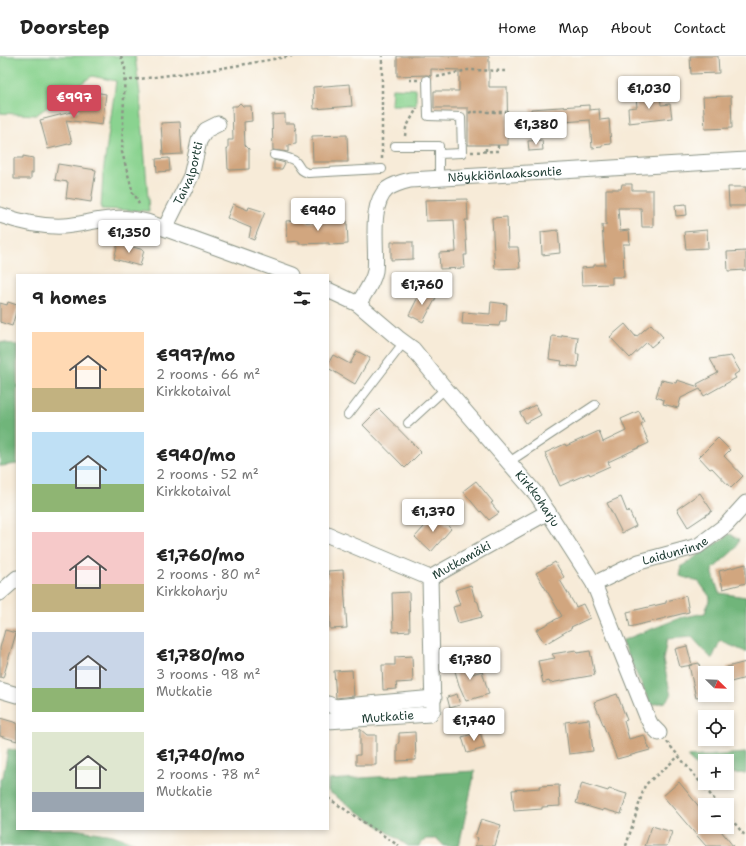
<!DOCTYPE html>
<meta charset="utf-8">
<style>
:root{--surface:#fff;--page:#f2f2f2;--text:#222;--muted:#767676;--line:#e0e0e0;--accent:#d1495b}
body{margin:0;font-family:"Shantell Sans",sans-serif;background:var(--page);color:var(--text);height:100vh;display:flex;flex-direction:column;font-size:15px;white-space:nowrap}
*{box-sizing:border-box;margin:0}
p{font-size:13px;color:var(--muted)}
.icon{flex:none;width:22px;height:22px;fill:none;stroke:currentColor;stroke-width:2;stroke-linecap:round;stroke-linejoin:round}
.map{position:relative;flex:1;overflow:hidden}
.side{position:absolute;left:16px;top:218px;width:313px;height:556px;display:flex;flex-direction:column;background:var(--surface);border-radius:0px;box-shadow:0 2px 6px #0003}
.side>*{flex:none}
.needle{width:26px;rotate:113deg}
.controls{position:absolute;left:698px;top:610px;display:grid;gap:8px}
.controls a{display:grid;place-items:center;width:36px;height:36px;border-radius:0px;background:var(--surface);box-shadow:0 2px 6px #0003;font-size:20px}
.price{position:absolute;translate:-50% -34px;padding:0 9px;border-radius:4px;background:#fff;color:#222;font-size:13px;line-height:26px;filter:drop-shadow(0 1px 2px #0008)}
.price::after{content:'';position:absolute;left:50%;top:24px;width:12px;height:9px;margin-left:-6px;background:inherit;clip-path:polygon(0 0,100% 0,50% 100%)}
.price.selected{background:var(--accent);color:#fff}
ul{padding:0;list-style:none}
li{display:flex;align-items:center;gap:12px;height:100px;padding:0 16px}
li span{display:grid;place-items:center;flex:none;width:112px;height:80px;border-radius:0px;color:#555}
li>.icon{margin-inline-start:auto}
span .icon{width:48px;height:48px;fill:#fffc;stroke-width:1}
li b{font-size:17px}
h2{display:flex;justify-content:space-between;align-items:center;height:48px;padding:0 16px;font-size:17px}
header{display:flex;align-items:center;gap:24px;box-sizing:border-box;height:56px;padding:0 20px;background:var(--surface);border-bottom:1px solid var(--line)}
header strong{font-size:19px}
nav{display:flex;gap:22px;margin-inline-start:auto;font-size:14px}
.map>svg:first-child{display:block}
</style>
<header>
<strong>Doorstep</strong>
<nav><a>Home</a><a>Map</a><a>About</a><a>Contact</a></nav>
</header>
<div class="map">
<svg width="746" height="790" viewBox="0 0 746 790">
<rect width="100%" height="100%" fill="#fdfcf7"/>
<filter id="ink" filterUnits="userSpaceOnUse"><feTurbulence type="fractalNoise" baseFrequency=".025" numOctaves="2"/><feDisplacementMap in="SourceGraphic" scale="8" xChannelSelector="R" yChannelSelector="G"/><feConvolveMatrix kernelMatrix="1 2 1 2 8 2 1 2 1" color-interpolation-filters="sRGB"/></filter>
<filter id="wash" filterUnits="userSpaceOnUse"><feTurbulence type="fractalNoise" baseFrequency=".012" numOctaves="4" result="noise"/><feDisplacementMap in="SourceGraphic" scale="16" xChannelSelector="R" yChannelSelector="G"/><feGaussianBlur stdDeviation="0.9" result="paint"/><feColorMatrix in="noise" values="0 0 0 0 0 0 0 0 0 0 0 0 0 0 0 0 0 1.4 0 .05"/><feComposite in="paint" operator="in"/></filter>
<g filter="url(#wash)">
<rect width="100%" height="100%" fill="#f7ebd8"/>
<path fill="#8ad390" stroke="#548862" d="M0 0H135L140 38 149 155 101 153 103 117 116 25 92 20 36 59 0 57Z
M392 32 416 33V49H391Z"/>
<path fill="#6fb57a" stroke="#477957" d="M0 286 17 289V408L2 410H0Z
M730 478 739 483 736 492 713 513V518L719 537 746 541V596L720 585 712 603 692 581 667 583 663 604 671 640 665 646 651 649 621 585 680 562 705 557 710 541 699 526 680 520 682 510Z
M8 693 17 694V773H73L113 779 145 790H0V722L3 721Z
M746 697V717L727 718V705H705V718L687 701Z
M475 715 459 790H444L437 783H426L419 790H408L328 735V724Z"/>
<g id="blocks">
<path fill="#d1a67f" d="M397 0H489V31H507L508 89H468V52H434V35H459V14L431 13V20L427 19 397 20Z
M690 0H718L719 17 691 18Z
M350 28 352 50 314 53 313 31Z
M82 34 106 38 102 69 66 64 72 87 48 93 40 64 79 54Z
M660 39 661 49 670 48 672 62 629 67 628 52 637 51 636 42Z
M731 40 732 72 705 73 703 41Z
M240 47 243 50H251L252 65 244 66 245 89 249 93V113L230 114 228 113 227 93 228 92V84H233L232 50H237Z
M589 49V54L599 53 600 64 609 63 611 88 602 89V91L592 92 590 64 551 67V71L533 73 531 53Z
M285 58V67H294L296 75V88L288 89V96L273 94 272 59Z
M180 66 182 98 163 99 161 67Z
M347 79 348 106H313L312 80Z
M542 84 543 94 529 95 528 85Z
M23 100 33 102V117H31V123H14V102H23Z
M169 102 170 115 157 116 156 103Z
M274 104 285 107 282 113H274Z
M58 108 96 114 91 146 66 142 68 126 55 124Z
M622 128H632V134H653V171H642L641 152H618L620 175 629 174 630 188H623L624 221H612V228L582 229 581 212 594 211V209H605L602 169H606V133H621Z
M728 131H746V150H729Z
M467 143 468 164H465L467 199H464L465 212 440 213 439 197 456 196 454 164 426 165 425 144Z
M233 148 248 154 249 151 265 156 254 184 249 182 251 172 227 162Z
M686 148 687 159 676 160 675 149Z
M507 161 508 191H518L520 212 495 213 492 162Z
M306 163V166L347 165 348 188 329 189V187L299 188V185L288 186 286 165Z
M558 174 560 197 542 199 541 176Z
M707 174 708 192 686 193 684 176Z
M391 186H413V203L391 204Z
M118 187 144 194 140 210 114 203Z
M746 195V214L728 215 727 196Z
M421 235 436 242 423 266 409 259Z
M8 246 17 249V253L12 270 0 266V247L7 249Z
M491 246 507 248 506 265H500L499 270 462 268 463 256 490 258Z
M625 268 636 281 651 268 663 281 651 291 647 286 630 302 610 281Z
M562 279 578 281 576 298H579L578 311 561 309 562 305 549 303 552 280 562 281Z
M357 295 370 302 355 328 328 312V308L333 299 350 308Z
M731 300 740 315 734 319 736 322 704 340 700 333 681 342 678 352 663 348 664 344 656 341 661 324 676 327 677 324 699 331 697 328 718 317 710 303Z
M535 349 541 359 526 367 520 357Z
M379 353 421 396 405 412 363 369Z
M639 355 644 366 641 368 649 387 608 406 610 410 590 419 589 417 560 430 545 397 565 388 566 390 599 375 603 386 626 375 621 363Z
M718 382 730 394 724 400 743 420 731 432 712 412 710 413 699 401Z
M476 425 493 446 491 447 499 457 489 464 481 455 480 456 463 435Z
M700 437 712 455 688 471 677 453Z
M621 441 627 456 629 455 636 470 622 477 607 447Z
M439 461 451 473 431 496 415 481 432 462Z
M555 506 564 521 560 524 576 551 583 548 590 562 571 571 572 572 545 588 536 574 562 560 536 517Z
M746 508V527L723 533 719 515Z
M343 514 347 572 330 573 328 515Z
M471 529 475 544 478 546 482 561 458 567 453 551 460 549 455 534Z
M409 536 410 575 393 576 392 537Z
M686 540 689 556 630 571 627 556 666 547V545Z
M5 574 16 577 3 622 0 621V592Z
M687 590 692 609 680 611 675 593Z
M576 594 577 597 590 595 595 619 550 627 549 625 543 627 538 605 555 602 552 598Z
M412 600 413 626 396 627 397 633 383 634 382 609H395V601Z
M468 604 472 618 482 615 489 638 466 645 459 629 453 608Z
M746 606V622L727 627V611Z
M699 607 705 640 696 642 689 609Z
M352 614 354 640 336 642 334 615Z
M457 638 460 649 450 652 447 641Z
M617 638 627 664 624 665 629 683 644 679 650 694 617 703 594 646Z
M0 662 17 667V685L0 680Z
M589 663 593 695 569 698 565 666Z
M360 673 367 679H376V709H356V699H360Z
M415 676 416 704 397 705V689L399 686V677Z
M480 676 485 692 467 697 462 681Z
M679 726 705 758V771H718L733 790H706L692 774 663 740Z
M582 727 608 735 609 733 627 738 621 758 603 753V755L576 747Z
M559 729 560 750 542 751V753L514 755 512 734 540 732V730Z
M481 763 501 769 495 790H475L478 782 475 781Z
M652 770 672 776 667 790H645Z"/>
</g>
</g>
<g filter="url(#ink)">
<use href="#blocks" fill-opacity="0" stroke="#8b9486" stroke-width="1"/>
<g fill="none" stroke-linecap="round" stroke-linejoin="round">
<defs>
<path id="lane" d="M427 24 428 60 461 61 462 97 439 98
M395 90H439V122
M274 99C281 100 291 101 296 106 301 112 299 114 308 117L382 113
M348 359 404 286
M408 367 445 333
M509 406 595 349"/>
<g id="street">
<path d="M0 159C20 166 43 171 64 170 80 169 94 164 110 163 123 161 134 163 147 166L293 219"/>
<path id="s1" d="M165 172 191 120 199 85 206 74 218 68"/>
<path id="s2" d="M328 234 358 248 398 282 413 293 443 330 537 439 594 528 648 663 651 669 659 677"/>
<path id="s3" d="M358 248C364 238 373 227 375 215 378 193 368 150 387 133 394 128 402 126 410 124L746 104"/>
<path id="s4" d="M328 479 430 522 548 456"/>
<path id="s5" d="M594 528 639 506 698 490 726 469 746 447"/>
<path d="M0 537 17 522"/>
<path d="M0 634 17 639"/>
<path d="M328 648 335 651 434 642"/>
<path id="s6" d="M328 665 430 658 433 654 430 522"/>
</g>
</defs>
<use href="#lane" stroke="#8b9486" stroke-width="10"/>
<use href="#street" stroke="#8b9486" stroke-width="17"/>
<path stroke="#8b9486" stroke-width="2.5" stroke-dasharray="3 3" stroke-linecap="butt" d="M121 0 125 12 122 96 134 141H136L140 151
M437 21 468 14 505 15
M409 24H418
M124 25 216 13 292 0
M469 57 471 56H508
M405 80 406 72 417 52
M486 95V89
M471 96 498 95V89
M382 103V0
M667 686 719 749
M328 742 399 790
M727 758 746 781
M626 790 645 729 678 701"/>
<use href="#lane" stroke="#fff" stroke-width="8"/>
<use href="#street" stroke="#fff" stroke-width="15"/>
</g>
</g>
<g text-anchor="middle" stroke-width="3" stroke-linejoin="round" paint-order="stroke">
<g font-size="12" fill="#1f3d34" stroke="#fdfcf7">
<text dy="4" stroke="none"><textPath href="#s1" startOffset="60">Taivalportti</textPath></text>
<text dy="4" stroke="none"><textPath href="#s3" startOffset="242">Nöykkiönlaaksontie</textPath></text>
<text dy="4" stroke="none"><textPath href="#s2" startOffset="299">Kirkkoharju</textPath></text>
<text dy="4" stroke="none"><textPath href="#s5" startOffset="88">Laidunrinne</textPath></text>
<text dy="4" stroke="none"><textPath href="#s4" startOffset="147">Mutkamäki</textPath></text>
<text dy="4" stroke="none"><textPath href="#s6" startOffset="60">Mutkatie</textPath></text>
</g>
</g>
</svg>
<div class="controls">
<a><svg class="needle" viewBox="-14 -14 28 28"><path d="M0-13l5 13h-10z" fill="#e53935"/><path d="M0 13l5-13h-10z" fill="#767676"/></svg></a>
<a><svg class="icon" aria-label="locate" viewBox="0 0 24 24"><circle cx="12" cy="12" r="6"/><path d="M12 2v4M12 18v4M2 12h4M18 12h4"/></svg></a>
<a>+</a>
<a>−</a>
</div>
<b class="price" style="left:649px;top:54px">€1,030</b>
<b class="price selected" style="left:74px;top:63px">€997</b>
<b class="price" style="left:536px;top:90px">€1,380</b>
<b class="price" style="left:318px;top:176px">€940</b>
<b class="price" style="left:129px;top:198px">€1,350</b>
<b class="price" style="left:422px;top:250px">€1,760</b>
<b class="price" style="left:433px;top:477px">€1,370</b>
<b class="price" style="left:470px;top:625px">€1,780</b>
<b class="price" style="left:474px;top:686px">€1,740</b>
<section class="side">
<h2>9 homes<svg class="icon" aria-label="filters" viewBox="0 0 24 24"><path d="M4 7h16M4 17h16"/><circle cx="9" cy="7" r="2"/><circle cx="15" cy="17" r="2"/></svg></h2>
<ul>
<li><span style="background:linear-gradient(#ffd9b3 70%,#c2b280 0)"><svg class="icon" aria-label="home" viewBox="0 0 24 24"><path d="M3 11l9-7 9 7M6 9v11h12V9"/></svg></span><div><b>€997/mo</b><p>2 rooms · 66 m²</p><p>Kirkkotaival</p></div></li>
<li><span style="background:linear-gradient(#bfe0f5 65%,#8fb573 0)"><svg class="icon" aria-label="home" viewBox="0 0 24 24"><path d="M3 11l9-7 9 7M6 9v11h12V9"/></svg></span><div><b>€940/mo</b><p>2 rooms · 52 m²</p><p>Kirkkotaival</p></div></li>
<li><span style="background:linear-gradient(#f6c9c9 65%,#c2b280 0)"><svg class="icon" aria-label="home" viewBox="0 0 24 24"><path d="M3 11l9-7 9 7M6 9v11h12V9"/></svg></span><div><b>€1,760/mo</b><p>2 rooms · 80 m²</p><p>Kirkkoharju</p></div></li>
<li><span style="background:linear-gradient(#c9d6e8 70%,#8fb573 0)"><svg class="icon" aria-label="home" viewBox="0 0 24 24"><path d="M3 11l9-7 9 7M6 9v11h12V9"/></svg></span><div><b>€1,780/mo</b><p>3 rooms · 98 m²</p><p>Mutkatie</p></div></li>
<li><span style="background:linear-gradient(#dfe7d0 75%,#9aa5b1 0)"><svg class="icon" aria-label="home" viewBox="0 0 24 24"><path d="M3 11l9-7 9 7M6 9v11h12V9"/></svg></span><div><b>€1,740/mo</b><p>2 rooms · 78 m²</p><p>Mutkatie</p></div></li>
</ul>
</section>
</div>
